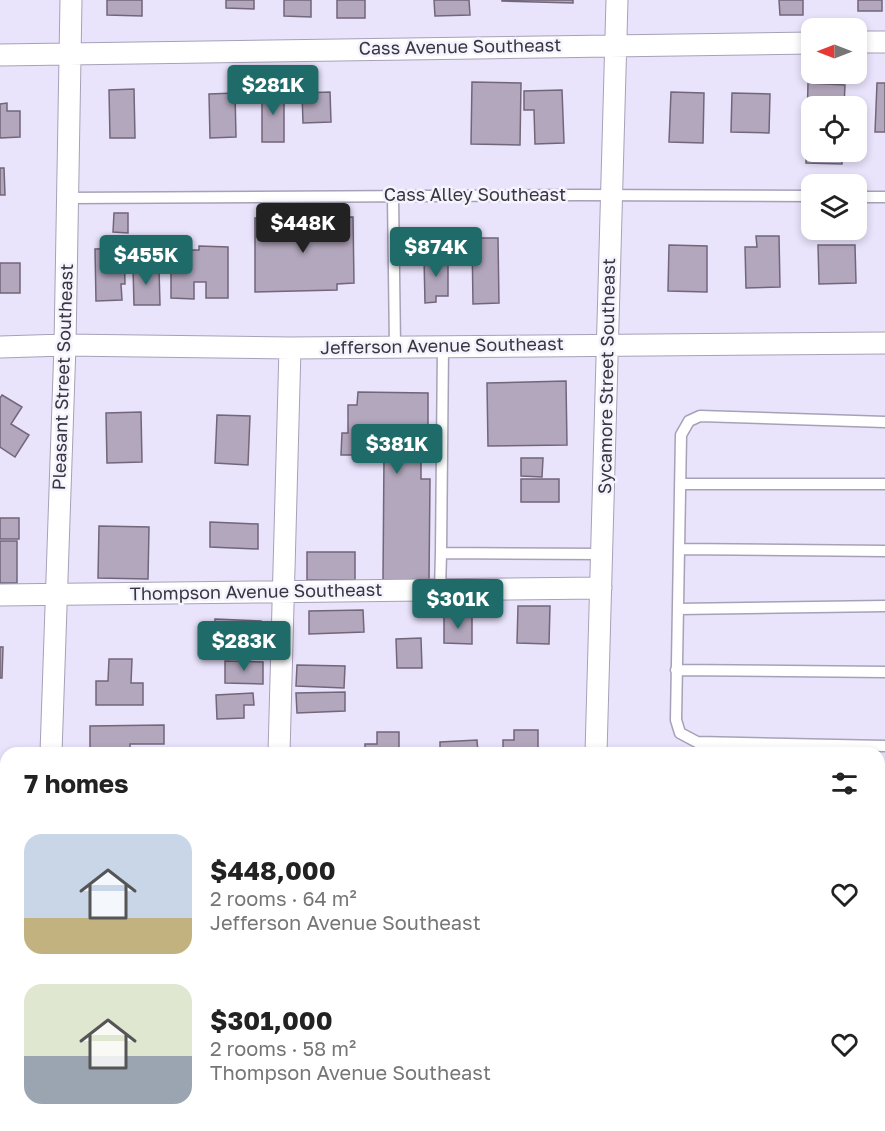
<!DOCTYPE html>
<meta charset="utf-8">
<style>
:root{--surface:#fff;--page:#f6f6f6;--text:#222;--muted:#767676;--accent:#1f6b69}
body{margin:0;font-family:"Golos Text",sans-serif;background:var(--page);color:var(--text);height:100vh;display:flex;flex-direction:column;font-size:22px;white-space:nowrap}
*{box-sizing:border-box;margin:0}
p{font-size:20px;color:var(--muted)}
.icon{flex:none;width:33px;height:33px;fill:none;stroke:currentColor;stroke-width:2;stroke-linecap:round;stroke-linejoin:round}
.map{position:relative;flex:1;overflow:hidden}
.panel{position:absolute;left:0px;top:747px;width:885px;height:384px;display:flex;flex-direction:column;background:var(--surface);border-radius:18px 18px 0 0;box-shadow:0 3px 9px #0003}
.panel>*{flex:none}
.needle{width:39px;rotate:270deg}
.tools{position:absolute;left:801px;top:18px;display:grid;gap:12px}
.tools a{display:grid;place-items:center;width:66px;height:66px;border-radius:12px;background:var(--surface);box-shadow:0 3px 9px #0003;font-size:30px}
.price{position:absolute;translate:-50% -51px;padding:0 14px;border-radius:6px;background:var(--accent);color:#fff;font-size:20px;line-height:39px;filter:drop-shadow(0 2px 3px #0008)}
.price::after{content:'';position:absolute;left:50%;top:36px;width:18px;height:14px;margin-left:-9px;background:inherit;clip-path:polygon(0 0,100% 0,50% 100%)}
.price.selected{background:#222;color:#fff}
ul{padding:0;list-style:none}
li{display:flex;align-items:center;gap:18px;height:150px;padding:0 24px}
li span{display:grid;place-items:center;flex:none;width:168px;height:120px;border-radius:18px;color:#555}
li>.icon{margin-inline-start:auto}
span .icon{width:72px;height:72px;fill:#fffc;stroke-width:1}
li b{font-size:26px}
h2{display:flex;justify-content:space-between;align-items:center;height:72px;padding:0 24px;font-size:26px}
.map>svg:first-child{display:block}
</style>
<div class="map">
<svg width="885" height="1131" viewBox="0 0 885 1131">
<rect width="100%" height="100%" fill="#e9e3fb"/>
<path fill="#b3a7bd" stroke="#71667a" stroke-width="1.5" d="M107 0H142V16L107 15Z
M226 0H254V9L226 8Z
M284 0H311V17L284 16Z
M337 0H365V18H337Z
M434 0H469L470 15 435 16Z
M502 0H573V3L502 1Z
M779 0H803V15H780Z
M858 0H882V11H858Z
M472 82 521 83 520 145 471 144Z
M808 83 845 85 844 106H812V152H842V164L806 163Z
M877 83H885V132H875Z
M134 89 135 138H110L109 90Z
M262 89H284V142H262Z
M562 90 564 143 535 144 534 110H524V91Z
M330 92 331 122 303 123 302 93Z
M671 92 704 93 703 143 669 142Z
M235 93 236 137 210 138 209 94Z
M732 93 770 94 769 133 731 132Z
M7 103V111H20V137L0 138V104Z
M0 168H4L5 195H0Z
M114 213H128V233L113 232Z
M353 217 354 283 337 284V290L255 292V218Z
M756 236H779L780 287 746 288 745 247H757Z
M472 238H498L499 303 473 304Z
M669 245 707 246V292L668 291Z
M818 245H855L856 283 819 284Z
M199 246 228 247V298H206V282H194V299L171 298V250H199Z
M124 248 125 284H121L122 300 96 301 95 249Z
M448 257V296H436V302L425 303 424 258Z
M0 263H20V293H0Z
M133 268H159L160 305H134Z
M566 381 567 445 488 446 487 383Z
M358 392 428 393V457H421V479H430L429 581 383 580 384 455H341L342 433H348V405H357Z
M2 395 22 407 11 424 29 435 15 457 0 447V398Z
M141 412 142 462 107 463 106 413Z
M217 415 250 416 248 465 215 463Z
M521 458H543L542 477 521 476Z
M521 479H559V502H521Z
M0 518H19V539H0Z
M210 522 258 524V549L210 547Z
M99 526 149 527 148 579 98 578Z
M0 541H17V583H0Z
M307 552H355V580H307Z
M518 606H550L549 644 517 643Z
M363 610 364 632 309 634V611Z
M444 615 472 616V644L444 643Z
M215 619 261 621 260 648 213 646Z
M421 638 422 668H397L396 639Z
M0 647H3L2 678H0Z
M109 659H132L131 683H143V705H96V681H108Z
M225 661 263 662V684L225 683Z
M297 665 345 666 344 688 296 686Z
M345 692V711L297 713 296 693Z
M253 693 254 705H244V718L217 719 216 695Z
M164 725V744H130V753L90 751V726Z
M514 730H538V753H503V740H514Z
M377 732H399V753H365V744H377Z
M477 740 478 753H440V742Z
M879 878 885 879V927H879Z
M879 982H885V1063H879Z
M0 983H6V1015H0Z
M881 1105H885V1131H880Z
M171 1125H339V1131H171Z
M626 1125H702V1131H626Z
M749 1125H816V1131H749Z"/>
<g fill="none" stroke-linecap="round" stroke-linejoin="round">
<defs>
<path id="service" d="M393 196 395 347
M856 197H885
M67 198 578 195 812 196
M443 346 441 553 602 554
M885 422 700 416 689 421 681 435 676 720 680 733 697 742 885 746
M680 484H885
M679 549 885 551
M440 590 441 553
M678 609 885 606
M676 670 885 672
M109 1125 111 1131
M380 1125V1131
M508 1131V1125
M859 1131V1125"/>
<path id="minor" d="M856 42H885
M0 55 812 43
M0 347 65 345 290 348 885 343
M0 595 601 588
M51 753 65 345 71 0
M279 753 290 348
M596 753 617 0
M879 829H885
M0 839H6
M879 1074H885
M38 1131 39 1125
M584 1131V1125"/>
</defs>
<use href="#service" stroke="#a7a1b8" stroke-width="13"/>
<use href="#minor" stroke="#a7a1b8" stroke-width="23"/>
<use href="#service" stroke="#fff" stroke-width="10"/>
<use href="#minor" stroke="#fff" stroke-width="21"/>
</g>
<g text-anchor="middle" stroke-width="5" stroke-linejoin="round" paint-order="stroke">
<g font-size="18" fill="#38363f" stroke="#f5f3fd">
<text transform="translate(460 47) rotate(-1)" y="6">Cass Avenue Southeast</text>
<text x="475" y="201">Cass Alley Southeast</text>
<text transform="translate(442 346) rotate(-1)" y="6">Jefferson Avenue Southeast</text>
<text transform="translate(607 376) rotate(-89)" y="6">Sycamore Street Southeast</text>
<text transform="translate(63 377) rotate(-88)" y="6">Pleasant Street Southeast</text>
<text transform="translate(256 592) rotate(-1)" y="6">Thompson Avenue Southeast</text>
</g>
</g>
</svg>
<div class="tools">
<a><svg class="needle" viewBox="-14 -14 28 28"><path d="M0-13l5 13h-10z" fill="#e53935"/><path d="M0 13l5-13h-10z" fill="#767676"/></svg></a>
<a><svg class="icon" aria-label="locate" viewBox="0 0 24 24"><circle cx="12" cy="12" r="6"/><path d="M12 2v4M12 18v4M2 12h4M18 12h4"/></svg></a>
<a><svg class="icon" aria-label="layers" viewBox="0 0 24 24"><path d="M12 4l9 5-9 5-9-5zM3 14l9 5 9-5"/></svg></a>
</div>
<b class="price" style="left:273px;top:116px">$281K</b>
<b class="price selected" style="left:303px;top:254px">$448K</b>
<b class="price" style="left:436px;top:278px">$874K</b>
<b class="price" style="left:146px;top:286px">$455K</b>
<b class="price" style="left:397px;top:475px">$381K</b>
<b class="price" style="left:458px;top:630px">$301K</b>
<b class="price" style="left:244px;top:672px">$283K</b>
<section class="panel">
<h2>7 homes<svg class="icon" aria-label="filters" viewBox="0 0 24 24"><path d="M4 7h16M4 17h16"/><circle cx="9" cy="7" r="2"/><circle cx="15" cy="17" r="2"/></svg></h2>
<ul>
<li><span style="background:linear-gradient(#c9d6e8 70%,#c2b280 0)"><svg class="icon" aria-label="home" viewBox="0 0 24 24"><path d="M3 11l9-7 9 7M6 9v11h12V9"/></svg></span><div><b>$448,000</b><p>2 rooms · 64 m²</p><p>Jefferson Avenue Southeast</p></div><svg class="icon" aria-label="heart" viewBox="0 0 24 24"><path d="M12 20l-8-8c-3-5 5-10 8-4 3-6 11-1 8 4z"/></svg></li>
<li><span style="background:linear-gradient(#dfe7d0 60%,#9aa5b1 0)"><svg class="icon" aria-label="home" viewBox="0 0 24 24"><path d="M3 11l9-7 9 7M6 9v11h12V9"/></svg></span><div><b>$301,000</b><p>2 rooms · 58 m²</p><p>Thompson Avenue Southeast</p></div><svg class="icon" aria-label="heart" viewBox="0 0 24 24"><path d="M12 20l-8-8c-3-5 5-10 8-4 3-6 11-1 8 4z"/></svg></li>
</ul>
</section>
</div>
